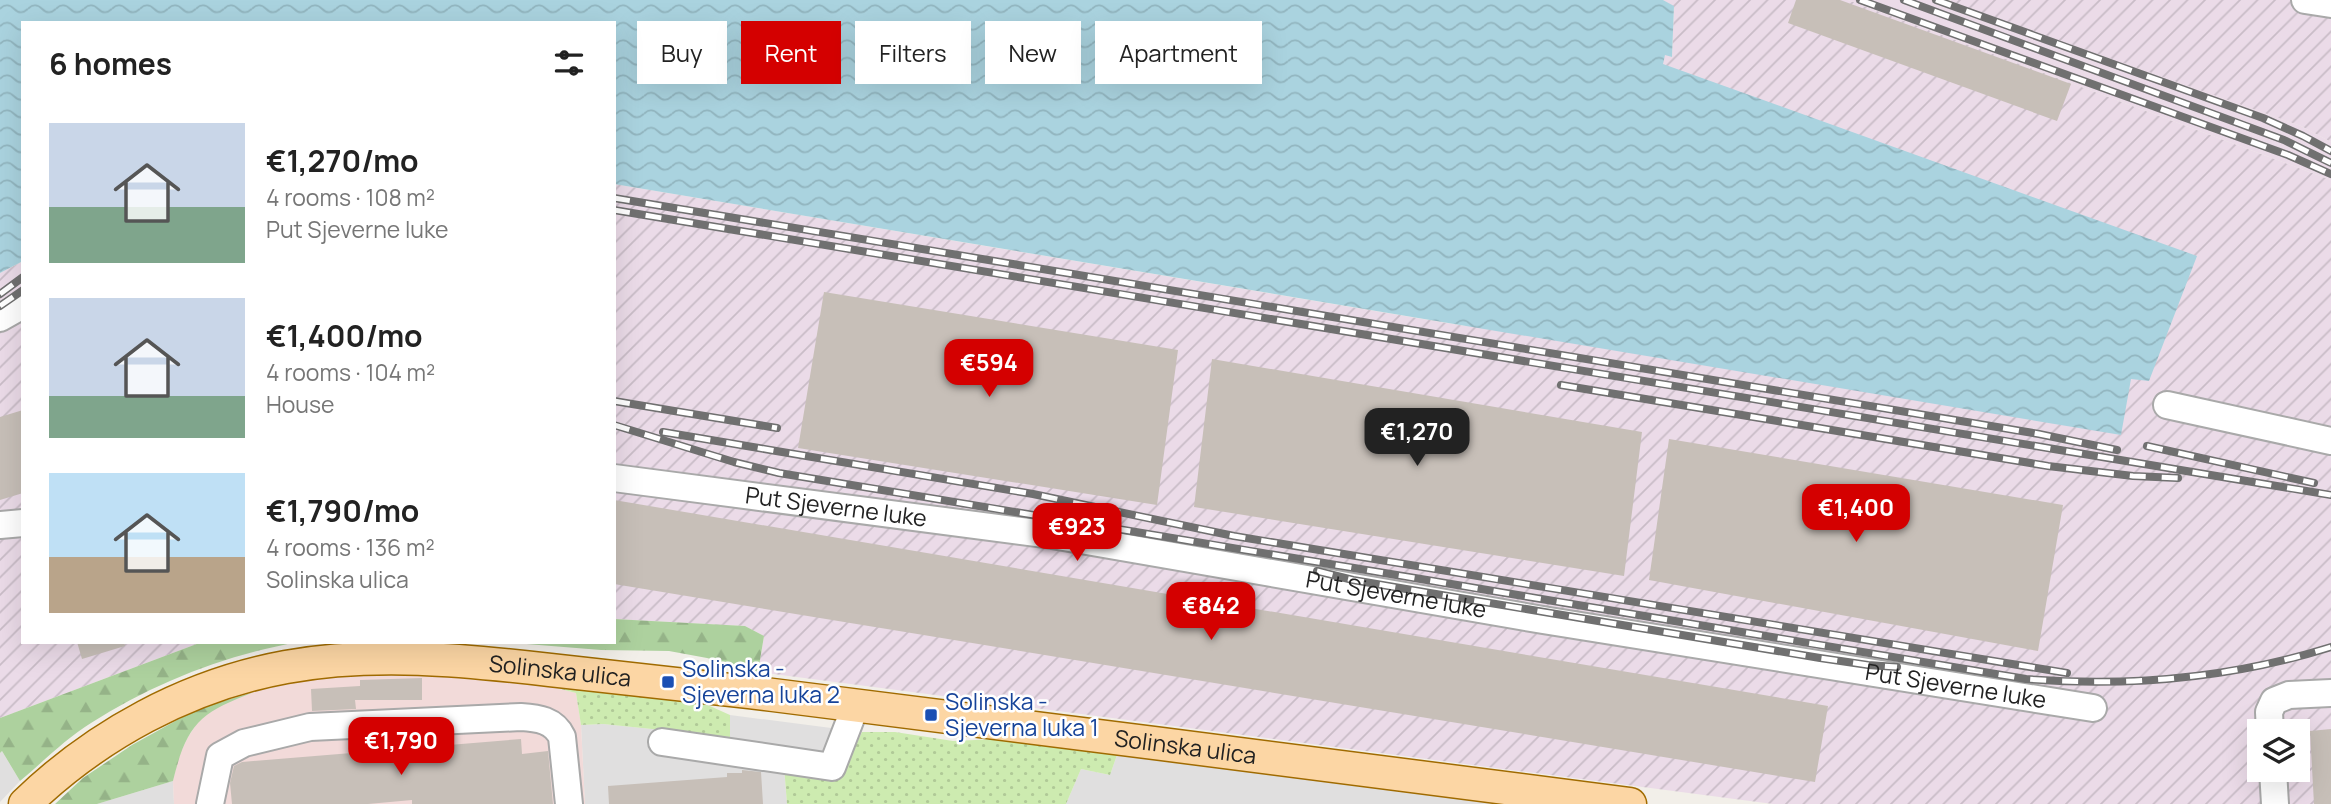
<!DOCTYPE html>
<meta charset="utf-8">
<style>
:root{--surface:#fff;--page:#f6f6f6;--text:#222;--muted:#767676;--accent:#d40000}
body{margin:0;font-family:Manrope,sans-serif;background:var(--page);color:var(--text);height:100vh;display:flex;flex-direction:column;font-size:26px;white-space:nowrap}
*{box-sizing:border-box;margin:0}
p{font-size:23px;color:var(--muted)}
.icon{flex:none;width:38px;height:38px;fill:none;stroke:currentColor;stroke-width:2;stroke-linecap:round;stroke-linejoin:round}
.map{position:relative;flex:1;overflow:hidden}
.panel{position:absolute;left:21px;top:21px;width:595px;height:623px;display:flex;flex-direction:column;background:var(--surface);border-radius:0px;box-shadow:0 7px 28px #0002}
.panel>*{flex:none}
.hud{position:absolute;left:637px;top:21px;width:665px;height:63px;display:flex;gap:14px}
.buttons{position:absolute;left:2247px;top:719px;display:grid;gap:14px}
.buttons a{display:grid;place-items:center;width:63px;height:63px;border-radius:0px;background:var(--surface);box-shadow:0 7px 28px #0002;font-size:35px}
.price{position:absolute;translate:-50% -60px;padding:0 16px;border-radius:14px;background:var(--accent);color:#fff;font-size:23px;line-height:46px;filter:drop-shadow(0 2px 4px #0008)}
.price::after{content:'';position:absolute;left:50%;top:42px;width:21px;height:16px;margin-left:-10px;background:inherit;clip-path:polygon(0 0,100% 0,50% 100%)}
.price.on{background:#222;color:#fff}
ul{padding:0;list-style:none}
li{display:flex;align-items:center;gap:21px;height:175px;padding:0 28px}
li span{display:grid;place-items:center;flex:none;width:196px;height:140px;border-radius:0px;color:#555}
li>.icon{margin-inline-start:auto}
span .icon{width:84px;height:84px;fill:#fffc;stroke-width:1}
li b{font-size:30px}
h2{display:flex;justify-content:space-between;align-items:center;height:84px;padding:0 28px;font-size:30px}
.pill{padding:0 24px;border-radius:0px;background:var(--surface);box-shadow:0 7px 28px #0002;font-size:24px;line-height:63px}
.pill.on{background:var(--accent);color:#fff}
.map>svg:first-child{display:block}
</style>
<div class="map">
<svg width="2331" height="804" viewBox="0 0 2331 804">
<defs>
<pattern id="industrial-furrows" width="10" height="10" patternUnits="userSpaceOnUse" patternTransform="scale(1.75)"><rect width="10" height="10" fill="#ebdbe8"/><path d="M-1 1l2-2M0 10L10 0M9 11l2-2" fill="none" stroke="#c9bcc7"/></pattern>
<pattern id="grass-dots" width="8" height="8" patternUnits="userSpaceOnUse" patternTransform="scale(1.75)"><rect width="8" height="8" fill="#cdebb0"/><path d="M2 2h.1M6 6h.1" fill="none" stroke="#b0c997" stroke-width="1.8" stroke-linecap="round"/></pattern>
<pattern id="forest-firs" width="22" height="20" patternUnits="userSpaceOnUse" patternTransform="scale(1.75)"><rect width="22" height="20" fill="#add19e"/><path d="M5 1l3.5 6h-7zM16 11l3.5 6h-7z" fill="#95b388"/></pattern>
<pattern id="water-waves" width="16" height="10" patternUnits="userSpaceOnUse" patternTransform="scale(1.75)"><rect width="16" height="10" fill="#aad3df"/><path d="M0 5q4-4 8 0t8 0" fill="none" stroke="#92b5bf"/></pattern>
</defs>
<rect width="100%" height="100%" fill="#f2efe9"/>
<path fill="#e0dfdf" d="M730 715 862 732 845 770 784 767 787 804H585L581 725 603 724 730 737Z
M2 751 20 781 0 802V753Z
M1117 755 1499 804H1066L1081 769 1110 775Z
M173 781 174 804H97Z"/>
<path fill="#f2dad9" d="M434 672 514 677 576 693 581 725 585 804H174L173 781 178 758 188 737 198 722 218 706 254 692 317 677Z"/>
<path fill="url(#industrial-furrows)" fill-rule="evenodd" d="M1663 0H1848L2331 180V804H1773L758 672 764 636 745 626 614 619V184L1465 326 1662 64 1665 54 1672 57 1674 7ZM2259 732H2298V770H2259Z
M1951 0H2331V142L2301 126 1950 2Z
M23 261V642H202L0 718V273Z"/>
<path fill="#ebdbe8" d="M1848 0H1946L2301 126 2331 142V180Z"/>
<path fill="url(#grass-dots)" d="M514 677 692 698 730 715V737L603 724 581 725 576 693Z
M862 732H895L953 741 998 739 1117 755 1110 775 1081 769 1066 804H787L784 766 844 770Z"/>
<path fill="url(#forest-firs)" d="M614 619 745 626 764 636 758 672 707 658 669 651 601 650 503 642H614Z
M202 642H299C225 655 154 683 91 723 65 739 43 762 20 781L2 751 0 753V718Z
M254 692C200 713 187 723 173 781L97 804H55L83 778 132 745 197 709Z"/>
<path fill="url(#water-waves)" d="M0 0H1663L1674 6 1672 57 1665 55 1663 64 2197 256 2149 381 2131 379 2121 435 614 184V23H23V261L0 273Z"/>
<path fill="#c7bfb8" d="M1796 0H1840L2071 84 2057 121 1788 23Z
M824 292 1178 350 1157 505 798 448Z
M1212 359 1642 432 1624 576 1194 507Z
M23 410V493L0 500V417Z
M1669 439 2063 505 2038 651 1649 580Z
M614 500 1828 706 1815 782 614 584Z
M77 642H124L125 646 82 659Z
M422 678V700H355L356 709 312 711 311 689 360 686V680Z
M2331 729V804H2314L2310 731Z
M521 739 522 754 548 751 553 804H412V800L368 804H232L230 783 234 766 242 762Z
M742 770 761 772 763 804H609L608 786 727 777V773H742Z"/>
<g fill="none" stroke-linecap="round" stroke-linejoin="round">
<defs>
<g id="minor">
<path d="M2305 0 2331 4"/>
<path d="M0 318 23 305"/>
<path d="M2167 405 2331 441"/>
<path id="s1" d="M614 478 1052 535 1543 620 2093 708"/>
<path d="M0 525 23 523"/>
<path d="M2270 732 2269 712 2274 701 2289 695 2331 693"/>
<path d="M662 742 832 767 856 705"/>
<path d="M2273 770 2275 804"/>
<path d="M210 804 220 756 244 743 310 727 521 717C538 718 554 720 562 737L569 804"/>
</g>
<g id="major">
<path id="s2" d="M25 804C96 735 188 685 286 667 374 651 463 660 550 670 625 678 699 686 773 695 1059 730 1344 768 1630 804"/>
</g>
</defs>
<use href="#minor" stroke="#a9a9a9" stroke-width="30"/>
<use href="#major" stroke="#a06b00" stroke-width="35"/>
<use href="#minor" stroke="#fff" stroke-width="26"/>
<use href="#major" stroke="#fcd6a4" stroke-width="32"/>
<defs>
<path id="rail" d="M1860 0 2288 155 2331 174
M1904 0 2284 140 2331 163
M1936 0 2263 118 2303 136 2331 151
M614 198 2039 434 2117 450
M614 210 2331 495
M0 294 23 277
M0 306 23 290
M1561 385 2048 466 2133 476 2178 478
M614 401 777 428
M614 425 734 462 779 473 2026 679C2130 687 2232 678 2331 647
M663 432 1033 494 1234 536 2067 673
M2147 446 2314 483
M1317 571 1353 580 1412 590 1820 658 1868 665 1897 667"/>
</defs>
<use href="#rail" stroke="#707070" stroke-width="8"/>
<use href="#rail" stroke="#fff" stroke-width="5" stroke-dasharray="16" stroke-linecap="butt"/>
</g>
<g fill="#1a4fb4" stroke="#fff" stroke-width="2.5">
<rect x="661" y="675" width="14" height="14" rx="3.5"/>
<rect x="924" y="708" width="14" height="14" rx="3.5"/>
</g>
<g text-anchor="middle" stroke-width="5" stroke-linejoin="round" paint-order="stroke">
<g font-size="23" fill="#222" stroke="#fff">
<text dy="8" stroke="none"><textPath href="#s1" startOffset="224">Put Sjeverne luke</textPath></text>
<text dy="8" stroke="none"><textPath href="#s1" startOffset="791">Put Sjeverne luke</textPath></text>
<text dy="8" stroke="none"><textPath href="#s2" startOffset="574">Solinska ulica</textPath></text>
<text dy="8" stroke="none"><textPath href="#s1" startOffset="1358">Put Sjeverne luke</textPath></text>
<text dy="8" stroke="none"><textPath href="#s2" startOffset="1204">Solinska ulica</textPath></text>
</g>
<g font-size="23" fill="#164399" stroke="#fff" text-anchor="start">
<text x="682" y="677">Solinska -<tspan x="682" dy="26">Sjeverna luka 2</tspan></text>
<text x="945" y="710">Solinska -<tspan x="945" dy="26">Sjeverna luka 1</tspan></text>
</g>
</g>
</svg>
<div class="buttons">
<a><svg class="icon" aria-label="layers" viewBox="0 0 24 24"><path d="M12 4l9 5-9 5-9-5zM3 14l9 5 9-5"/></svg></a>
</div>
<b class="price" style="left:989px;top:399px">€594</b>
<b class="price on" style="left:1417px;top:468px">€1,270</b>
<b class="price" style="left:1856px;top:544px">€1,400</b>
<b class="price" style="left:1077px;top:563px">€923</b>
<b class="price" style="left:1211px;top:642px">€842</b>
<b class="price" style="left:401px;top:777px">€1,790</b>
<div class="hud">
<a class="pill">Buy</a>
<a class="pill on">Rent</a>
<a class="pill">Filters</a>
<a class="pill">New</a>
<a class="pill">Apartment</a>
</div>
<section class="panel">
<h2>6 homes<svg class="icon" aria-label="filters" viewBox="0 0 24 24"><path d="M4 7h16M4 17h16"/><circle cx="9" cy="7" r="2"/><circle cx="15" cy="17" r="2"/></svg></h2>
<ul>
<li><span style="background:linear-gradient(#c9d6e8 60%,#7fa58c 0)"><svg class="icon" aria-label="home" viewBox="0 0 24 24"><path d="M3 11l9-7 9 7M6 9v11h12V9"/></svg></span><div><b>€1,270/mo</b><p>4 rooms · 108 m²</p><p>Put Sjeverne luke</p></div></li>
<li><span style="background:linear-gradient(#c9d6e8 70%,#7fa58c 0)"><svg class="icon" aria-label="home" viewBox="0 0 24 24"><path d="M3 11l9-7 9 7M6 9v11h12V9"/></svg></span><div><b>€1,400/mo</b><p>4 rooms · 104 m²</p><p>House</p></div></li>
<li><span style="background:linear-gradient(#bfe0f5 60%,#b9a48a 0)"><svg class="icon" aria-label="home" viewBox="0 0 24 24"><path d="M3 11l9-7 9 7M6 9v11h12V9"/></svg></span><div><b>€1,790/mo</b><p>4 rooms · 136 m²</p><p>Solinska ulica</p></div></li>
</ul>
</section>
</div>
